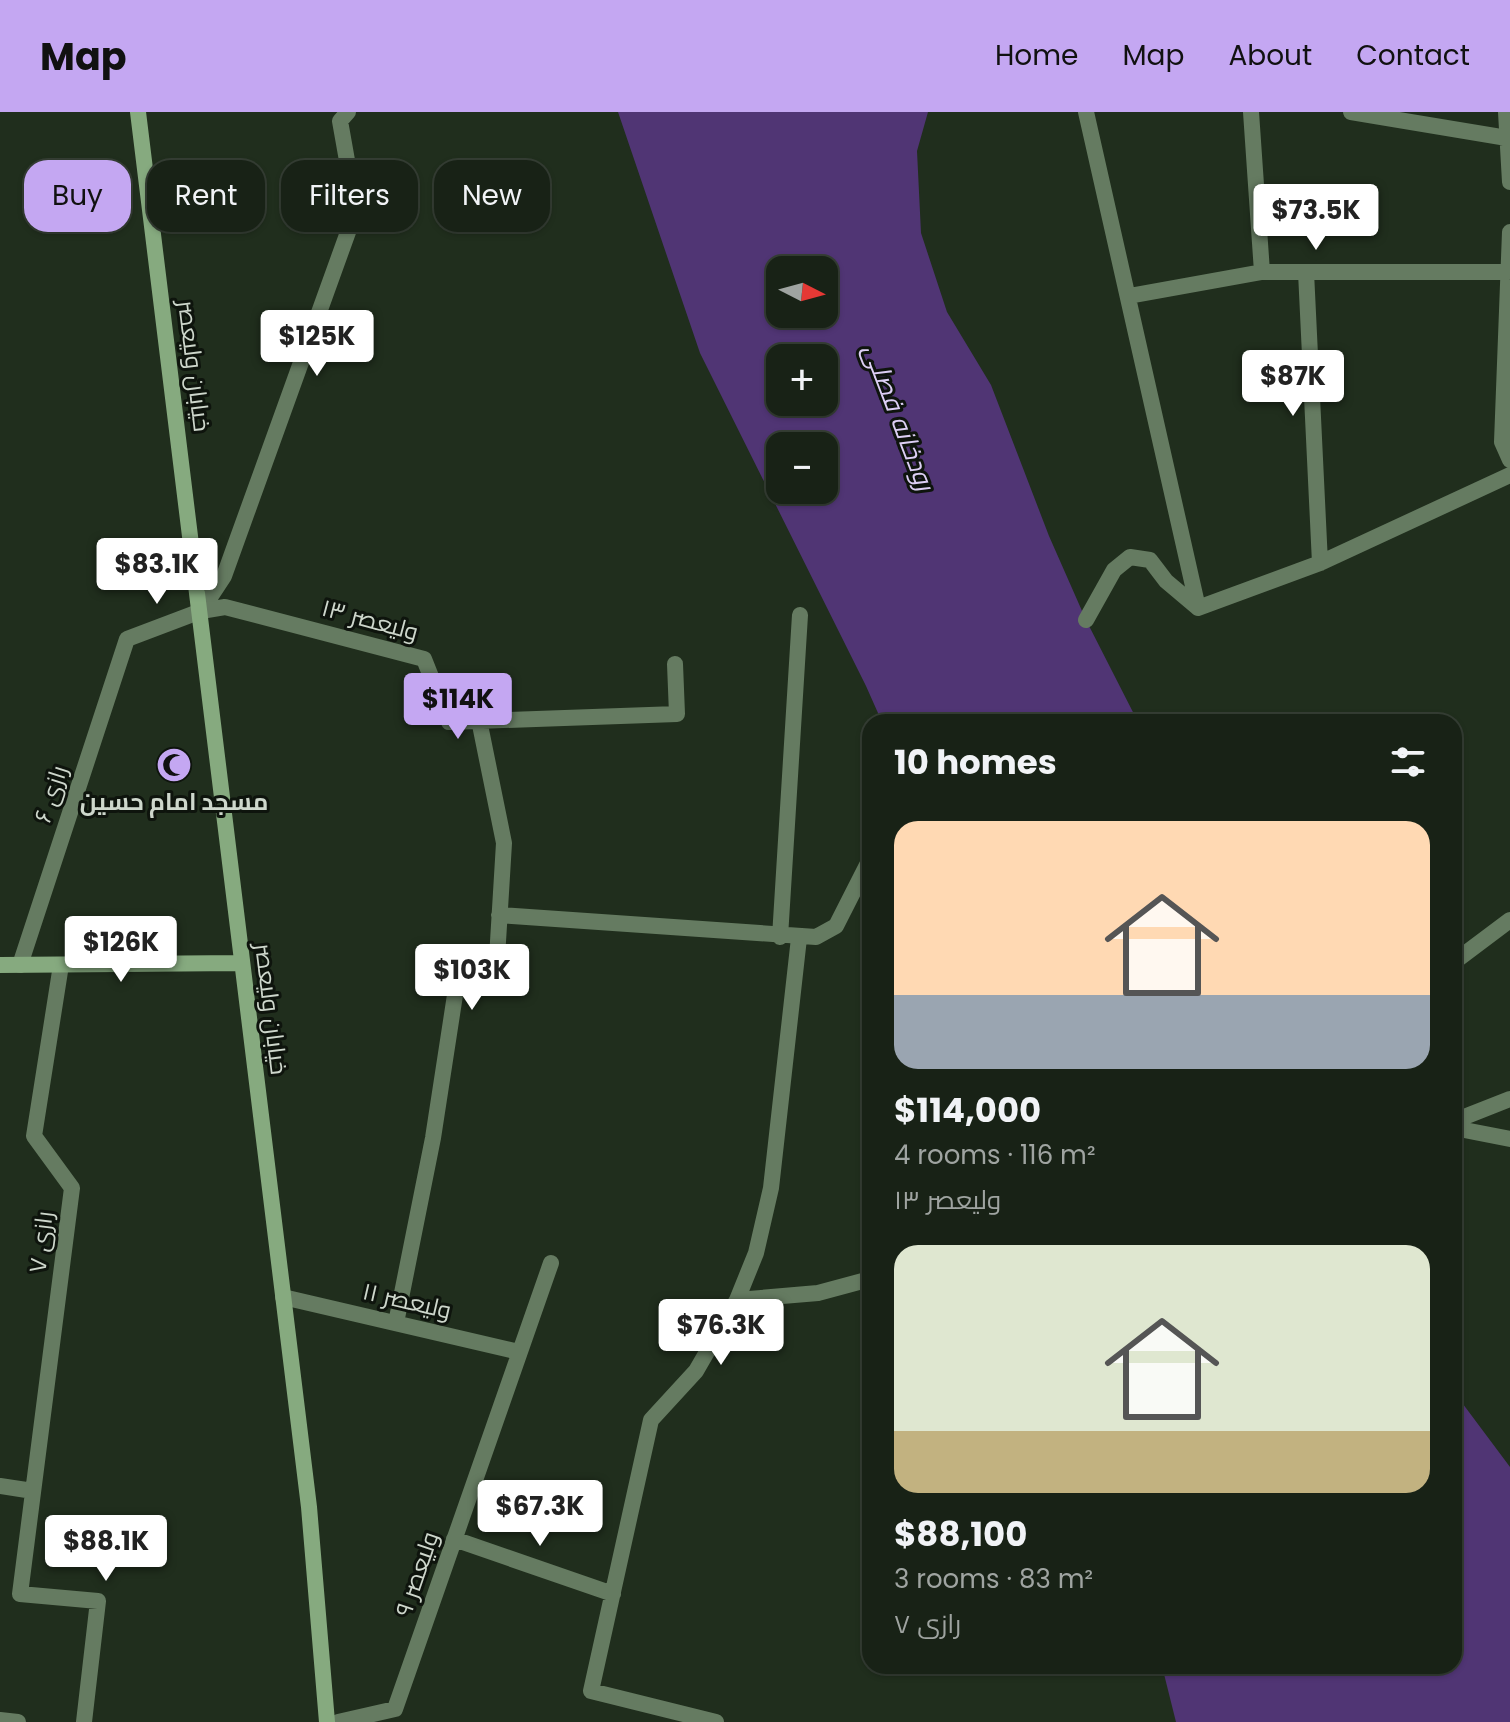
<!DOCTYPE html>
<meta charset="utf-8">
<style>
:root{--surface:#182216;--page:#252f23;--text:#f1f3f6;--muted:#9fa4a1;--line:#363f35;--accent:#c4a7f2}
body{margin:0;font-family:Poppins,Cairo,sans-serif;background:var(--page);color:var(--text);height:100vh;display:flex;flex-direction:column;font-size:30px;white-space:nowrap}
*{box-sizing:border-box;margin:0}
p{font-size:26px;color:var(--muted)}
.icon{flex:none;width:44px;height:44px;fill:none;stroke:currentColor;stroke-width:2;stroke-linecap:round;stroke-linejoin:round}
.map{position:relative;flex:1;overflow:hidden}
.sheet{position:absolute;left:862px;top:602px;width:600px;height:960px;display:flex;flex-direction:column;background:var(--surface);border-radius:24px;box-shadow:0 2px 6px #0004,0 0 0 2px var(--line)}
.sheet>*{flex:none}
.top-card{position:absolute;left:24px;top:48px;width:718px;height:72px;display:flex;gap:16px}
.needle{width:52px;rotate:96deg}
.buttons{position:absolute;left:766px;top:144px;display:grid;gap:16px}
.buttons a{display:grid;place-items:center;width:72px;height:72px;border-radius:16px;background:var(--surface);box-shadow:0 2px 6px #0004,0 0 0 2px var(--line);font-size:40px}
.price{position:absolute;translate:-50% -68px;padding:0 18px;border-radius:8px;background:#fff;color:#222;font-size:26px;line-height:52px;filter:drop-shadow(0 2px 4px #0008)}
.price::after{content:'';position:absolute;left:50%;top:48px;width:24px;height:18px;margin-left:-12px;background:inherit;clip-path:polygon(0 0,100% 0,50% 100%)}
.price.on{background:var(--accent);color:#111}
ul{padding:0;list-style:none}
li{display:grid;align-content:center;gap:16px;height:424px;padding:0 32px}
li span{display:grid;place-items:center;height:248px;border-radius:24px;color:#555}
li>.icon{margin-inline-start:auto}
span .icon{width:144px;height:144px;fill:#fffc;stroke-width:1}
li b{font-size:34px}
h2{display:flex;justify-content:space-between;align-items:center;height:96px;padding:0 32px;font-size:34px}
.tag{padding:0 28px;border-radius:24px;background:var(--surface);box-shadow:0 2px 6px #0004,0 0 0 2px var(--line);font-size:28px;line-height:72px}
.tag.on{background:var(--accent);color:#111}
header{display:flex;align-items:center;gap:48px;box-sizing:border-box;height:112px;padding:0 40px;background:var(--accent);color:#111}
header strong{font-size:38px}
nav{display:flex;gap:44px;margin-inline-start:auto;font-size:28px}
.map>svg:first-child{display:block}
</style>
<header>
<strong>Map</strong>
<nav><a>Home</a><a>Map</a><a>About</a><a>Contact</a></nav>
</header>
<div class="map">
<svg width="1510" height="1610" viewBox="0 0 1510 1610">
<rect width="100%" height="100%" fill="#202e1d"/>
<path fill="#503574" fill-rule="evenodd" d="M618 0H928L917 39 921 121 947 200 991 273 1049 424 1086 508 1138 610H882L866 574 700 241ZM780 158H824V202H780ZM780 246H824V290H780ZM780 334H824V378H780Z
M1454 1280 1510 1355V1610H1176L1162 1554H1454Z"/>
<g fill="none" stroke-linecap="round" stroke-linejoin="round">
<path stroke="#657b61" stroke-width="16" d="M1086 0 1198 496
M1251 0 1262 160
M1351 0 1507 26
M1506 0 1510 70
M1510 120 1502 330 1510 348
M1306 160 1320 451
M1129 184 1262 160H1508
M201 499 224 464 352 109 351 71 340 9 348 0
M1086 508 1114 458 1130 445 1150 448 1166 469 1198 496 1320 451 1510 363
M499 803 816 825 836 814 870 747
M780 825 800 503
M1454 850 1510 808
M20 853 127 527 201 499 225 495 424 547 449 610 677 602 675 552
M61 853 34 1024 72 1076 20 1482 98 1489 84 1610
M1454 1009 1510 987
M1454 1016 1510 1027
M283 1185 519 1240
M737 1188 818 1181 870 1167
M396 1211 433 1026 457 870 497 846 504 731 479 608
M0 1374 33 1379
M454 1427 613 1482
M0 1608 18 1610
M338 1610 395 1597 551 1151
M716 1610 591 1579 651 1308 696 1259 737 1188 756 1141 771 1076 799 826"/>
<path stroke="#86aa7f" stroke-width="16" d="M138 0 309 1395 327 1610
M0 853 241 851"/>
</g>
<defs>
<symbol id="mosque-disc" viewBox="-11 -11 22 22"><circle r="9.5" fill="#c4a7f2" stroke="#0e140d"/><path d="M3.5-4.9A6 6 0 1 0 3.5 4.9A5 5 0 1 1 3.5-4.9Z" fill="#111"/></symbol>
</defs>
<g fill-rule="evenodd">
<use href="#mosque-disc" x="154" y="633" width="40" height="40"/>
</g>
<g text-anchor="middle" stroke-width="6" stroke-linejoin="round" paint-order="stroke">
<g font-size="24" fill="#ced7cc" stroke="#0e140d">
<text transform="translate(194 254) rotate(83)" y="8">خیابان ولیعصر</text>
<text transform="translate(370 508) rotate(15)" y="8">ولیعصر ۱۳</text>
<text transform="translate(51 682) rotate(-72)" y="8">رازی ۶</text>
<text transform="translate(271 897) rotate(83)" y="8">خیابان ولیعصر</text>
<text transform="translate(41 1130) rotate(-83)" y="8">رازی ۷</text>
<text transform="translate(407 1189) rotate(13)" y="8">ولیعصر ۱۱</text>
<text transform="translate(417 1462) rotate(-71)" y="8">ولیعصر ۹</text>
</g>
<g font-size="24" font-weight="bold" fill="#ced7cc" stroke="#0e140d">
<text x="174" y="698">مسجد امام حسین</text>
</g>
<g font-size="26" font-style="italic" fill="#ddcff5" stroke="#0e140d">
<text transform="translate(899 305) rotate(69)" y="9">رودخانه فصلی</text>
</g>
</g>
</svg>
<div class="buttons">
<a><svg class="needle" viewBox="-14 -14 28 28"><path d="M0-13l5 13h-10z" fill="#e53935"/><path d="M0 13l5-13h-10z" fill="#9fa4a1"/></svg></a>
<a>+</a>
<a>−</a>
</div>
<b class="price" style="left:1316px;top:140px">$73.5K</b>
<b class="price" style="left:317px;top:266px">$125K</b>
<b class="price" style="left:1293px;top:306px">$87K</b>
<b class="price" style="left:157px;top:494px">$83.1K</b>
<b class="price on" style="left:458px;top:629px">$114K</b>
<b class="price" style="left:121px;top:872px">$126K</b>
<b class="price" style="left:472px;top:900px">$103K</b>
<b class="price" style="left:721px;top:1255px">$76.3K</b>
<b class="price" style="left:540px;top:1436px">$67.3K</b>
<b class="price" style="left:106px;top:1471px">$88.1K</b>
<div class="top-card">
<a class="tag on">Buy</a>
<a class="tag">Rent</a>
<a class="tag">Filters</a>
<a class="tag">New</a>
</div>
<section class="sheet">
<h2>10 homes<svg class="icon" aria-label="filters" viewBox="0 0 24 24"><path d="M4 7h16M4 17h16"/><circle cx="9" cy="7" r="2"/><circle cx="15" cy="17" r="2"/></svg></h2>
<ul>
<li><span style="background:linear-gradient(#ffd9b3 70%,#9aa5b1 0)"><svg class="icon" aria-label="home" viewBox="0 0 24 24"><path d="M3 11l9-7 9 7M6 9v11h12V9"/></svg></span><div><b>$114,000</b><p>4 rooms · 116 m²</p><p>ولیعصر ۱۳</p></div></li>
<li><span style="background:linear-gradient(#dfe7d0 75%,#c2b280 0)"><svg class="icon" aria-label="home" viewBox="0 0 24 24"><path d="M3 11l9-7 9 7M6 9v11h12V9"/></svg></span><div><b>$88,100</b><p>3 rooms · 83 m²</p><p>رازی ۷</p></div></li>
</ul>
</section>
</div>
